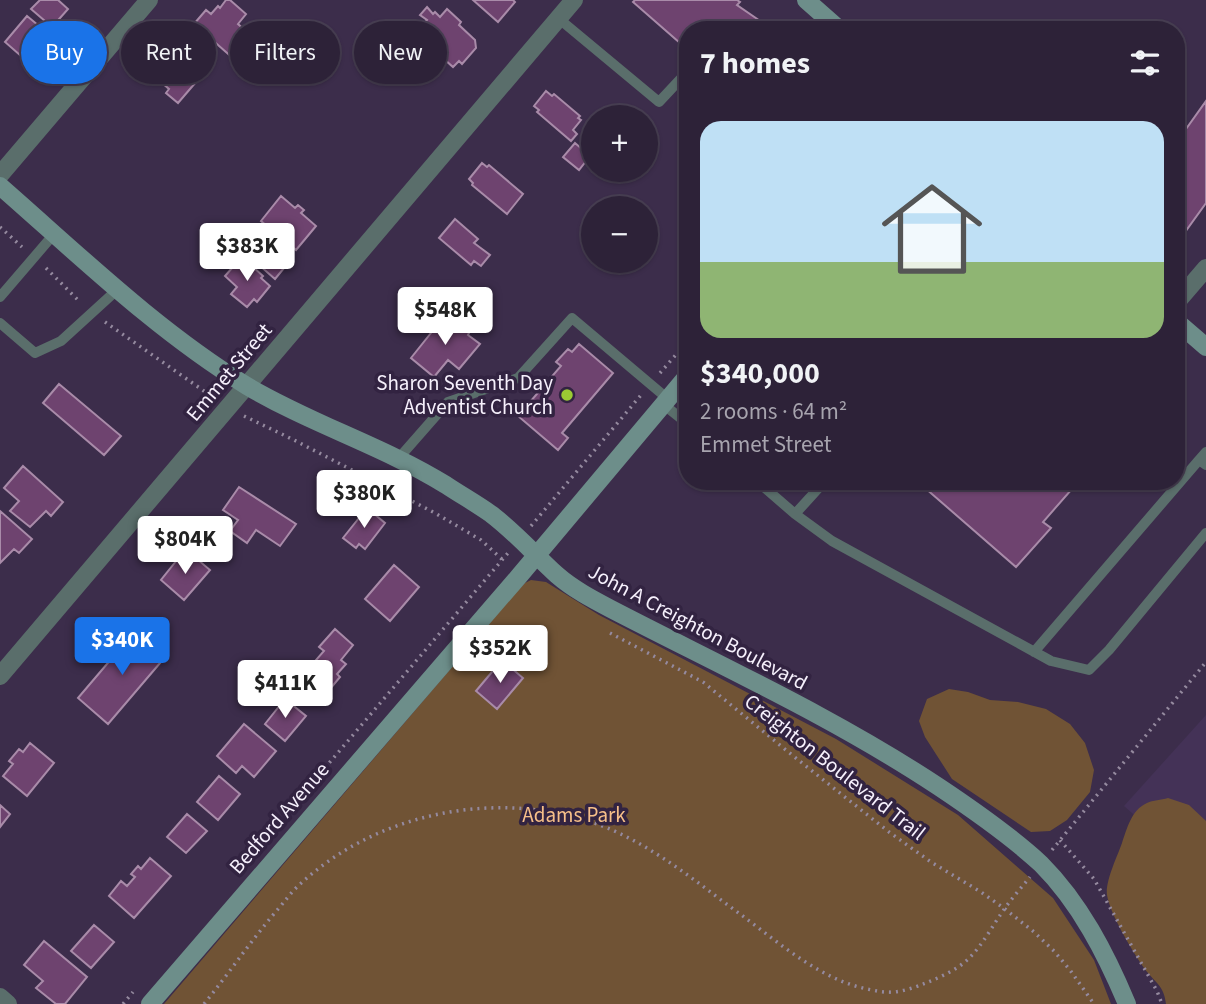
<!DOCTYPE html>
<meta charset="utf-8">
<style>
:root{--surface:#2d2238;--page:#392f43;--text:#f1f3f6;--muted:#a7a4ae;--line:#483f53;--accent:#1a73e8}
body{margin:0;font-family:"Source Sans 3",sans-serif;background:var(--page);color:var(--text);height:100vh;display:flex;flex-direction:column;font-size:26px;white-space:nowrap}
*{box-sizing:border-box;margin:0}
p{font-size:23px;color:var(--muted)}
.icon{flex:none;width:38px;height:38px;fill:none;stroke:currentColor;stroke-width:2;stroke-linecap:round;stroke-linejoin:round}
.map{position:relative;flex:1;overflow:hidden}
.drawer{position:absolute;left:679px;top:21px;width:506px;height:469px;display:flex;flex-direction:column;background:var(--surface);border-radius:28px;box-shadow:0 2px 5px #0004,0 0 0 2px var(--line)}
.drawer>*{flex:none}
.guide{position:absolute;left:21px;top:21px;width:553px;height:63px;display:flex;gap:14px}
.tools{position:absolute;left:581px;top:105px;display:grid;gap:14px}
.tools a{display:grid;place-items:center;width:77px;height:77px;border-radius:50%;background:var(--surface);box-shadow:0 2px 5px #0004,0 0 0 2px var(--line);font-size:35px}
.price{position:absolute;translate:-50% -60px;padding:0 16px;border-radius:7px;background:#fff;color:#222;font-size:23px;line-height:46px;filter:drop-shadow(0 2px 4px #0008)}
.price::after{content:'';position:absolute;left:50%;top:42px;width:21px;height:16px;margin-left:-10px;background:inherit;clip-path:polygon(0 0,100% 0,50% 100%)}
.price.on{background:var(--accent);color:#fff}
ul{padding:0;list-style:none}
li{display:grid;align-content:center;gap:14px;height:371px;padding:0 21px}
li+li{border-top:2px solid var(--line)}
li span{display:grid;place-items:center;height:217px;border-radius:21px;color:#555}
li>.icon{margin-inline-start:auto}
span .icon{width:126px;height:126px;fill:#fffc;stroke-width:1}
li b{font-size:30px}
h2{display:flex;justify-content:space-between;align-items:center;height:84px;padding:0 21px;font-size:30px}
.tag{padding:0 24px;border-radius:32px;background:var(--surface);box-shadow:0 2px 5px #0004,0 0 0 2px var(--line);font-size:24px;line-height:63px}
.tag.on{background:var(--accent);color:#fff}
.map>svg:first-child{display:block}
</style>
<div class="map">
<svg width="1206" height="1004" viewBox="0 0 1206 1004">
<rect width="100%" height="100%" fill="#3c2d4b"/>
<path fill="#443257" d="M1206 715V878L1124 806Z"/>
<path fill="#705335" d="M531 580 546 582 599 615 836 739 958 815 1053 898 1094 960 1111 1004H164L518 590 525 583Z
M949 689 968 692 990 700 1018 702 1046 709 1070 724 1085 743 1094 770 1090 792 1067 820 1050 831 1031 832 952 779 925 737 919 721 927 699Z
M1168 798 1189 805 1206 821V1004H1166C1164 985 1155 983 1144 968 1133 952 1110 914 1107 895 1105 882 1117 857 1122 843 1127 829 1131 810 1147 803 1153 800 1161 800 1168 798Z"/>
<path fill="#6e436f" stroke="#a98ba9" stroke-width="2" d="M40 0H58L68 9 52 27 31 9Z
M226 0H230L246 14 238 24 253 37 234 59 194 24 206 10 211 14 218 6 220 8Z
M473 0H513L515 2 498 22Z
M635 0H737L740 2 737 5 766 25 764 27 767 30H688V50L633 2Z
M427 7 433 14 435 12 440 17 447 9 461 22 459 25 475 40 476 48 462 64 459 61 453 67 434 50 438 44 420 28 427 20 420 15Z
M27 16 50 35 42 44 48 49 40 58 35 53 28 62 5 42Z
M162 54 196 82 178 103 166 93 169 89 148 71Z
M546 91 552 96 554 94 580 116 578 118 581 120 573 130 577 134 571 141 537 112 539 110 534 106Z
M1206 101V203L1180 239 1176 236V143Z
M575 143 590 156 579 170 563 157Z
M482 163 487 167 489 165 523 194 507 214 472 185 473 183 469 179Z
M281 196 295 208 298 205 304 210 301 213 316 226 296 250 261 221Z
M455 219 478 239 474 243 490 255 481 266 474 261 471 265 439 238Z
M268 254 284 268 275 279 259 265Z
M240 259 251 269 253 267 263 276 261 278 270 286 257 302 254 299 247 307 231 294 237 287 225 276Z
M447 313 456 320 454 321 469 333 468 335 480 344 459 369 448 360 434 377 411 358Z
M579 344 613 373 562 433 568 438 558 450 518 416 561 366 556 362 568 349 572 352Z
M59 384 121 436 104 455 43 403Z
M23 466 63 502 51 516 46 511 30 527 10 511 19 501 4 488Z
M917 481H1079L1043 522 1051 528 1016 567Z
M239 487 296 524 280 546 256 530 247 543 230 531 238 520 223 510Z
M367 508 385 523 365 549 359 544 356 548 343 538Z
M0 511 32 539 19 553 14 549 0 563Z
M190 553 210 570 184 600 161 580 177 560 181 564Z
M394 565 419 587 390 621 365 599Z
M335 629 353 645 341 660 346 664 337 674 340 677 320 701 297 682 324 651 319 647Z
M136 630 166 656 108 724 78 698Z
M502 660 523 678 497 709 476 691Z
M285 699 306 716 285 741 265 724Z
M244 724 276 751 254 777 242 766 236 773 217 756Z
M30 743 54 763 27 796 3 776 13 764 9 761 19 749 23 752Z
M219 776 240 794 218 820 197 802Z
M0 805 10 814 0 827Z
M187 814 207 831 186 853 167 837Z
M150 858 171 876 134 918 109 896 121 881 127 886 135 877 131 874 138 866 141 869Z
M94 925 114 942 91 968 71 951Z
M44 941 87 977 65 1004H56L36 988 43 981 24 965Z"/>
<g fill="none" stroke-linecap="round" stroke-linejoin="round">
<path stroke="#958a9f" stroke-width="3.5" stroke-dasharray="2 5" stroke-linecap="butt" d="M0 227 22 247
M46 268 80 302
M105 322 214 398
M660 373 688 341
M244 416 294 440 435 513 481 540 505 562
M531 526 641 395
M610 633 703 682 792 755 889 832 931 862 981 892 1005 909 1034 932 1054 951 1070 970 1094 1004
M284 816 508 553
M1060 840 1094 879 1157 991 1162 1004
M1052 850 1206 662
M123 1004 133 992
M204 1004C230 972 252 939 279 908 285 901 290 894 296 888 373 813 496 788 597 824 650 843 695 881 740 914 781 944 821 981 872 990 877 991 882 992 887 992 899 993 913 988 923 984 936 979 950 973 961 965 980 951 990 929 1003 911 1011 899 1021 888 1030 877"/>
<path stroke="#5a6e6b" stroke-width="10" d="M558 18 659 102 688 71
M0 297 54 234
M0 323 35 353 61 341 118 289
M663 404 688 424
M1206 452 1199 460 1206 465
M398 459 448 402 518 378 572 318 668 399
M757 481 795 514 832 541 1051 661 1089 670 1109 650 1206 533
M795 514 825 481
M1034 652 1199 460"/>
<path stroke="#5a6e6b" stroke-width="18" d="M0 175 149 0
M1176 303 1206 268
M0 676 574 0
M0 997 8 1004"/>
<path stroke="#6d8e8a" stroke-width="18" d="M806 0 840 30
M0 186C79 255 157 331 247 386 311 424 383 446 446 485 461 495 477 504 491 514 515 532 535 555 557 575 573 589 592 599 611 609 721 666 835 718 939 787 972 809 1012 837 1041 864 1080 903 1106 954 1127 1004
M1176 321 1206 347
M150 1004 520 575 688 375"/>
</g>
<circle fill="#9bcb33" stroke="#322341" stroke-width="2.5" cx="567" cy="395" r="7"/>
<g text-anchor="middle" stroke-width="7" stroke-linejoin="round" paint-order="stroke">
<g font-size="21" fill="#f6f0fc" stroke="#322341">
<text transform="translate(229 372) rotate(-50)" y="7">Emmet Street</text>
<text transform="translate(698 627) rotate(28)" y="7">John A Creighton Boulevard</text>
<text transform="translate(835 767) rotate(38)" y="7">Creighton Boulevard Trail</text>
<text transform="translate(279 818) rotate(-49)" y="7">Bedford Avenue</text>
</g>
<g font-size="21" fill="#f6f0fc" stroke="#322341" text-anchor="end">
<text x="553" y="390">Sharon Seventh Day<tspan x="553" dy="24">Adventist Church</tspan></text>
</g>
<g font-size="21" fill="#f6bf89" stroke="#322341">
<text x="574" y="822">Adams Park</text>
</g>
</g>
</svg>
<div class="tools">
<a>+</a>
<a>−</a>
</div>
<b class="price" style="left:247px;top:283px">$383K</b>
<b class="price" style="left:445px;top:347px">$548K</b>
<b class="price" style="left:364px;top:530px">$380K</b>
<b class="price" style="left:185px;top:576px">$804K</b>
<b class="price on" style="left:122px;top:677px">$340K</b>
<b class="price" style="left:500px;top:685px">$352K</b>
<b class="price" style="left:285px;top:720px">$411K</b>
<div class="guide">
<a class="tag on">Buy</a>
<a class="tag">Rent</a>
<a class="tag">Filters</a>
<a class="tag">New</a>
</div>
<section class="drawer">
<h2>7 homes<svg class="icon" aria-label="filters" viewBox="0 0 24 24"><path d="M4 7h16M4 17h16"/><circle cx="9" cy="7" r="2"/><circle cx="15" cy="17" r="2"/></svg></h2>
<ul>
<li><span style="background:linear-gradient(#bfe0f5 65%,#8fb573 0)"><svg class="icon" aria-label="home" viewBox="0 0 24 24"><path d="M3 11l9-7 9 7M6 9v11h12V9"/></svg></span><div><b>$340,000</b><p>2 rooms · 64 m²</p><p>Emmet Street</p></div></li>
</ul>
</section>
</div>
